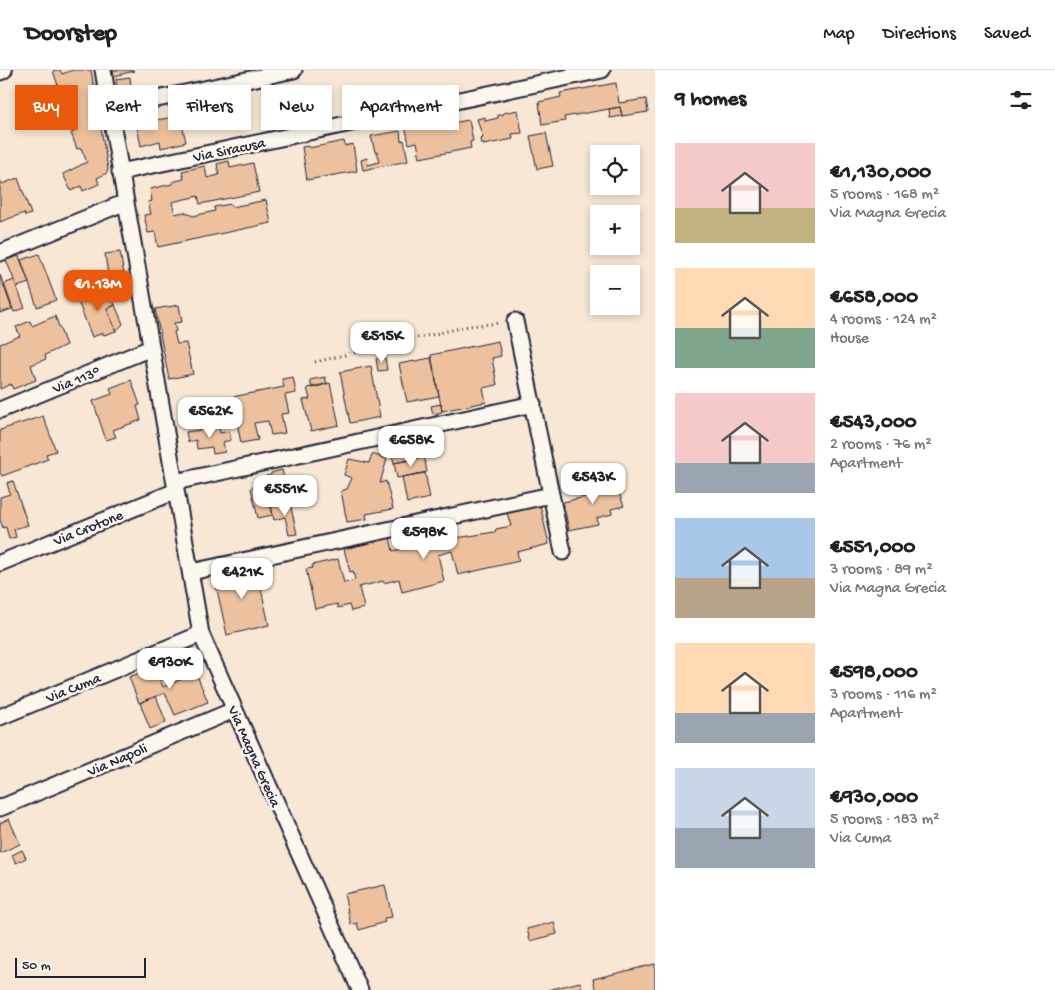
<!DOCTYPE html>
<meta charset="utf-8">
<style>
:root{--surface:#fff;--page:#f6f6f6;--text:#222;--muted:#767676;--line:#e0e0e0;--accent:#ea580c}
body{margin:0;font-family:"Gochi Hand",sans-serif;background:var(--page);color:var(--text);height:100vh;display:flex;flex-direction:column;font-size:19px;white-space:nowrap}
*{box-sizing:border-box;margin:0}
p{font-size:16px;color:var(--muted)}
.icon{flex:none;width:28px;height:28px;fill:none;stroke:currentColor;stroke-width:2;stroke-linecap:round;stroke-linejoin:round}
.map{position:relative;flex:1;overflow:hidden}
.details{display:flex;flex-direction:column;background:var(--surface);width:400px}
.details>*{flex:none}
.hud{position:absolute;left:15px;top:15px;width:475px;height:45px;display:flex;gap:10px}
.buttons{position:absolute;left:590px;top:75px;display:grid;gap:10px}
.buttons a{display:grid;place-items:center;width:50px;height:50px;border-radius:0px;background:var(--surface);box-shadow:0 2px 8px #0003;font-size:25px}
.scale{position:absolute;left:15px;bottom:12px;width:131px;box-sizing:border-box;padding-left:5px;border:2px solid #22223b;border-top:0;font-size:14px;line-height:18px;white-space:nowrap;color:#22223b;-webkit-text-stroke:4px #fbf7ec;paint-order:stroke}
.price{position:absolute;translate:-50% -42px;padding:0 11px;border-radius:10px;background:#fff;color:#222;font-size:16px;line-height:32px;filter:drop-shadow(0 1px 2px #0008)}
.price::after{content:'';position:absolute;left:50%;top:30px;width:15px;height:11px;margin-left:-8px;background:inherit;clip-path:polygon(0 0,100% 0,50% 100%)}
.price.current{background:var(--accent);color:#fff}
ul{padding:0;list-style:none}
li{display:flex;align-items:center;gap:15px;height:125px;padding:0 20px}
li span{display:grid;place-items:center;flex:none;width:140px;height:100px;border-radius:0px;color:#555}
li>.icon{margin-inline-start:auto}
span .icon{width:60px;height:60px;fill:#fffc;stroke-width:1}
li b{font-size:21px}
h2{display:flex;justify-content:space-between;align-items:center;height:60px;padding:0 20px;font-size:21px}
.pill{padding:0 18px;border-radius:0px;background:var(--surface);box-shadow:0 2px 8px #0003;font-size:18px;line-height:45px}
.pill.current{background:var(--accent);color:#fff}
header{display:flex;align-items:center;gap:30px;box-sizing:border-box;height:70px;padding:0 25px;background:var(--surface);border-bottom:1px solid var(--line)}
header strong{font-size:24px}
nav{display:flex;gap:28px;margin-inline-start:auto;font-size:18px}
main{display:flex;flex:1;min-height:0}
.map>svg:first-child{display:block}
</style>
<header>
<strong>Doorstep</strong>
<nav><a>Map</a><a>Directions</a><a>Saved</a></nav>
</header>
<main>
<div class="map">
<svg width="655" height="920" viewBox="0 0 655 920">
<rect width="100%" height="100%" fill="#f7e7d4"/>
<filter id="ink" filterUnits="userSpaceOnUse"><feTurbulence type="fractalNoise" baseFrequency=".02" numOctaves="2"/><feDisplacementMap in="SourceGraphic" scale="10" xChannelSelector="R" yChannelSelector="G"/><feConvolveMatrix kernelMatrix="1 2 1 2 8 2 1 2 1" color-interpolation-filters="sRGB"/></filter>
<g filter="url(#ink)">
<path fill="#edc19d" stroke="#22223b" d="M56 0H60L62 4 73 0H91L108 99 107 103 97 108 99 114 83 121 81 116 71 121 63 104 87 92 81 78 77 79 71 63 74 62 53 1Z
M113 0H133L134 1 114 6Z
M130 7 131 18 117 20 116 9Z
M616 13 619 33 646 29 648 42 622 46 620 37 564 47 565 51 542 55 539 32 561 27 560 23Z
M620 37 622 46 610 48 609 39Z
M518 40 522 63 512 64 513 69 483 75V73L481 74 480 69 483 68 477 49 485 47V51L498 48V45H503V43Z
M180 46 186 72 161 78 160 71 141 76 137 57 157 53 156 50Z
M469 50 473 71 470 72 471 78 420 88 417 72 409 74 405 55 423 51 424 58Z
M400 61 401 71 404 70 408 91 363 100 361 90 367 88 368 95 379 92 377 82H375L371 66Z
M546 63 553 96 537 99 530 66Z
M344 71 345 76 353 74 357 101 307 110 302 77 309 76V78Z
M229 91 230 98 253 93 259 122 200 134 198 126 172 132 175 144 184 142 193 146 215 141 214 137 231 134 232 137 266 130 271 153 158 177 155 162 148 163 144 145 151 144 148 132 152 131 150 119 172 114V112L184 109 182 101 205 96 207 108 219 105 217 94Z
M18 108 31 144 25 146 24 143 0 152V110L2 114Z
M120 182 125 210 109 212 105 184Z
M39 184 56 230 37 237 21 190Z
M19 186 29 213 17 217 6 190Z
M0 205 12 239 0 243Z
M14 210 25 238 14 242 4 214Z
M107 216 115 235 107 239 116 261 104 265 103 263 92 267 77 229Z
M115 235 123 254 116 261 107 239Z
M179 235 182 252 174 253 176 261 174 262 177 274 186 273 193 304 169 309 155 239Z
M55 246 66 275 45 285 46 289 31 295 36 310 13 319 11 314 0 319V274L20 266 16 257 30 251 32 256Z
M498 271 501 286 492 288 497 315 483 318 486 332 442 341 431 285Z
M385 288 387 300 378 301 376 289Z
M431 288 439 326 407 332 399 294Z
M371 296 380 347 350 353 340 302Z
M293 307 296 323 285 325 289 343 281 344 285 363 271 365 268 351 254 353 258 370 241 373 232 327 284 317 282 309Z
M325 307 327 314 312 318 310 310Z
M131 310 140 335 137 336 141 350 113 360 116 367 106 370 93 331 112 324 110 318Z
M330 313 339 355 311 361 303 330 310 329 307 318Z
M441 334 442 342 433 344 431 336Z
M43 346 56 381 46 384 48 389 2 406 0 403V360Z
M219 357 220 363 229 361 231 370 223 372 225 382 213 384 212 377 197 379 196 370 188 372 186 362Z
M407 374 410 390 394 393 390 377Z
M372 384 387 389 380 413 386 411 393 439 366 444 367 449 347 452 341 421 347 419 352 408 344 405 349 389 369 393Z
M424 387 427 402 397 408 394 393Z
M282 400 290 433 271 437 273 445 258 448 251 418 252 417 267 413 266 406 271 405V403Z
M425 403 430 428 407 433 402 407Z
M613 408 624 436 611 439 612 444 597 448 598 454 569 460 563 432 594 425 592 413Z
M13 411 28 455 14 459 16 467 9 469 6 457 3 458 0 450V427L10 424 7 413Z
M290 433 297 464 289 465 285 447 274 450 271 437Z
M540 435 549 474 517 482 519 491 458 505 452 481 438 485 444 511 402 522 399 509 384 513 383 511 359 517 364 538 351 541 349 535 338 538 337 534 315 539 306 499 313 498 312 495 338 489 344 513 355 510 353 501 350 502 344 479 390 468 393 481 432 471 430 460 447 456 450 469 495 462 496 459 511 456 507 443Z
M256 496 269 555 227 565 214 506Z
M155 597 163 617 196 603 208 632 175 645 165 623 139 633 129 607Z
M156 626 166 652 150 659 140 633Z
M9 749 20 774 0 783V753Z
M22 780 26 788 16 793 12 785Z
M385 815 392 847 384 848 385 852 359 860 357 853 351 855 344 824Z
M554 852 557 864 530 871 527 859Z
M655 894V920H596L593 909Z
M580 912 582 920H548Z"/>
<g fill="none" stroke-linecap="round" stroke-linejoin="round">
<defs>
<path id="minor" d="M103 0 201 564 360 920
M0 2 4 0
M110 39 294 0
M120 102 602 0
M0 183 126 132
M515 251 563 482
M0 340 151 278
M175 412 533 334
M0 493 176 421
M191 502 551 425
M0 647 201 564
M0 738 234 640"/>
</defs>
<use href="#minor" stroke="#22223b" stroke-width="19"/>
<path stroke="#22223b" stroke-width="3" stroke-dasharray="1 4" stroke-linecap="butt" d="M315 292 469 256 500 253"/>
<use href="#minor" stroke="#fbf7ec" stroke-width="15"/>
</g>
</g>
<g text-anchor="middle" stroke-width="5" stroke-linejoin="round" paint-order="stroke">
<g font-size="15" fill="#22223b" stroke="#fbf7ec">
<text transform="translate(229 79) rotate(-12)" y="5">Via Siracusa</text>
<text transform="translate(76 309) rotate(-22)" y="5">Via 113°</text>
<text transform="translate(88 457) rotate(-22)" y="5">Via Crotone</text>
<text transform="translate(73 617) rotate(-22)" y="5">Via Cuma</text>
<text transform="translate(255 686) rotate(66)" y="5">Via Magna Grecia</text>
<text transform="translate(117 689) rotate(-23)" y="5">Via Napoli</text>
</g>
</g>
</svg>
<div class="buttons">
<a><svg class="icon" aria-label="locate" viewBox="0 0 24 24"><circle cx="12" cy="12" r="6"/><path d="M12 2v4M12 18v4M2 12h4M18 12h4"/></svg></a>
<a>+</a>
<a>−</a>
</div>
<div class="scale">50 m</div>
<b class="price current" style="left:98px;top:242px">€1.13M</b>
<b class="price" style="left:382px;top:294px">€515K</b>
<b class="price" style="left:210px;top:369px">€562K</b>
<b class="price" style="left:411px;top:398px">€658K</b>
<b class="price" style="left:593px;top:435px">€543K</b>
<b class="price" style="left:285px;top:447px">€551K</b>
<b class="price" style="left:424px;top:490px">€598K</b>
<b class="price" style="left:242px;top:530px">€421K</b>
<b class="price" style="left:170px;top:620px">€930K</b>
<div class="hud">
<a class="pill current">Buy</a>
<a class="pill">Rent</a>
<a class="pill">Filters</a>
<a class="pill">New</a>
<a class="pill">Apartment</a>
</div>
</div>
<section class="details">
<h2>9 homes<svg class="icon" aria-label="filters" viewBox="0 0 24 24"><path d="M4 7h16M4 17h16"/><circle cx="9" cy="7" r="2"/><circle cx="15" cy="17" r="2"/></svg></h2>
<ul>
<li><span style="background:linear-gradient(#f6c9c9 65%,#c2b280 0)"><svg class="icon" aria-label="home" viewBox="0 0 24 24"><path d="M3 11l9-7 9 7M6 9v11h12V9"/></svg></span><div><b>€1,130,000</b><p>5 rooms · 168 m²</p><p>Via Magna Grecia</p></div></li>
<li><span style="background:linear-gradient(#ffd9b3 60%,#7fa58c 0)"><svg class="icon" aria-label="home" viewBox="0 0 24 24"><path d="M3 11l9-7 9 7M6 9v11h12V9"/></svg></span><div><b>€658,000</b><p>4 rooms · 124 m²</p><p>House</p></div></li>
<li><span style="background:linear-gradient(#f6c9c9 70%,#9aa5b1 0)"><svg class="icon" aria-label="home" viewBox="0 0 24 24"><path d="M3 11l9-7 9 7M6 9v11h12V9"/></svg></span><div><b>€543,000</b><p>2 rooms · 76 m²</p><p>Apartment</p></div></li>
<li><span style="background:linear-gradient(#a9c7e8 60%,#b9a48a 0)"><svg class="icon" aria-label="home" viewBox="0 0 24 24"><path d="M3 11l9-7 9 7M6 9v11h12V9"/></svg></span><div><b>€551,000</b><p>3 rooms · 89 m²</p><p>Via Magna Grecia</p></div></li>
<li><span style="background:linear-gradient(#ffd9b3 70%,#9aa5b1 0)"><svg class="icon" aria-label="home" viewBox="0 0 24 24"><path d="M3 11l9-7 9 7M6 9v11h12V9"/></svg></span><div><b>€598,000</b><p>3 rooms · 116 m²</p><p>Apartment</p></div></li>
<li><span style="background:linear-gradient(#c9d6e8 60%,#9aa5b1 0)"><svg class="icon" aria-label="home" viewBox="0 0 24 24"><path d="M3 11l9-7 9 7M6 9v11h12V9"/></svg></span><div><b>€930,000</b><p>5 rooms · 183 m²</p><p>Via Cuma</p></div></li>
</ul>
</section>
</main>
